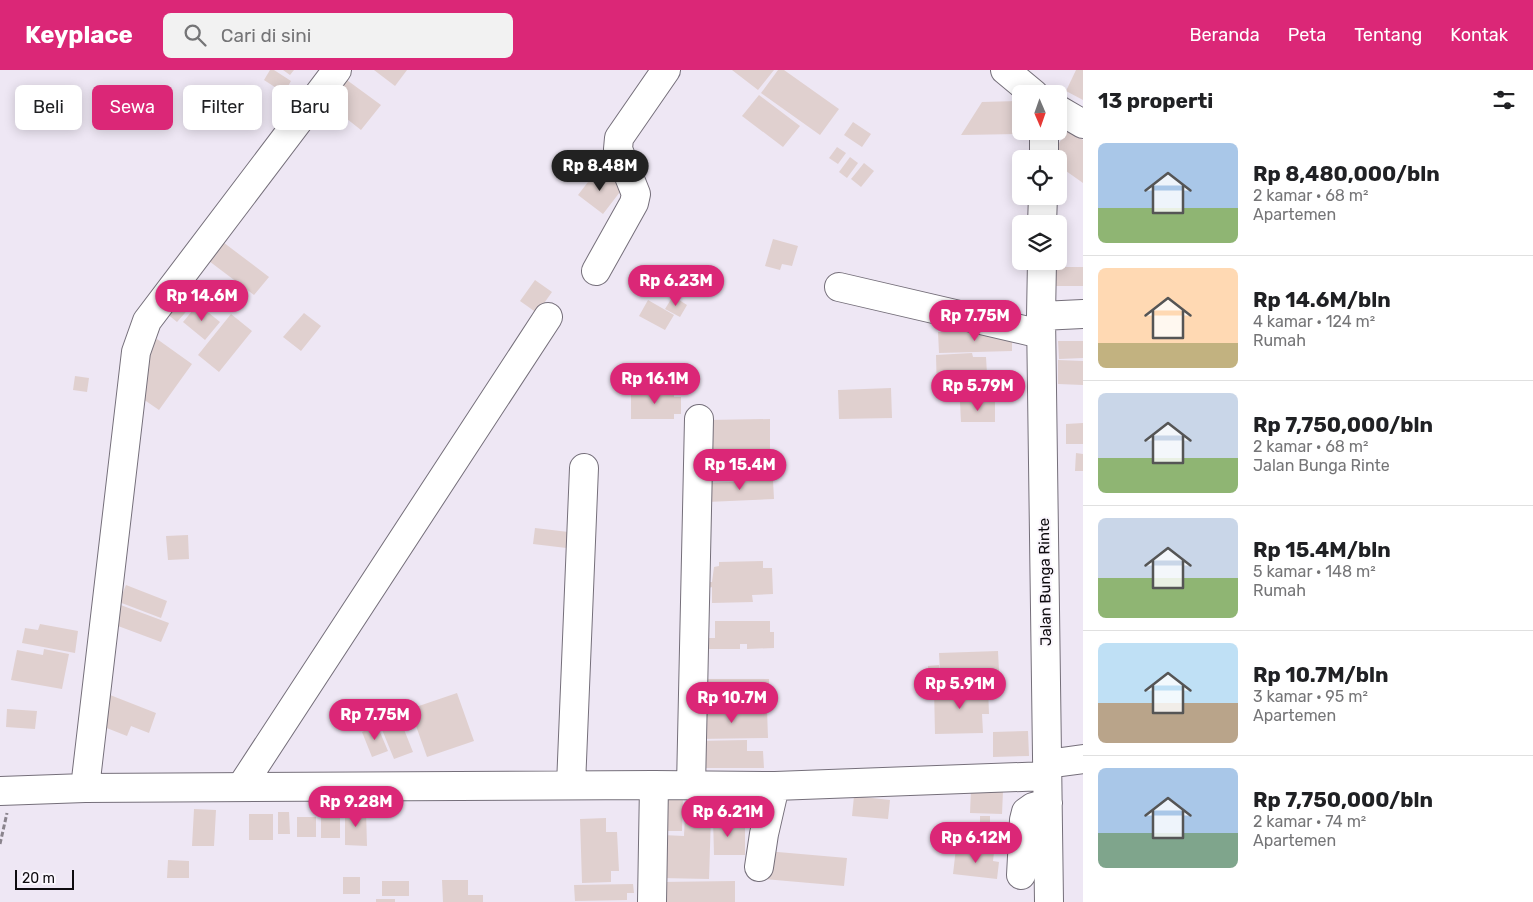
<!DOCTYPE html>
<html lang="id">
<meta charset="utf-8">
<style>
:root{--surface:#fff;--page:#f2f2f2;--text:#202124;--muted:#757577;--line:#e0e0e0;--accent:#db2777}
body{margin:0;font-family:Rubik,sans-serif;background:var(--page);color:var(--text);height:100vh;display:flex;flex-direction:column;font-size:19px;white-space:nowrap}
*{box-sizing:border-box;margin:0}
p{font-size:16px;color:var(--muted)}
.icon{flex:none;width:28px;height:28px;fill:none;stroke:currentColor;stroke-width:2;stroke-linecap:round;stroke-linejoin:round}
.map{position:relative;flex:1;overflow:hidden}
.details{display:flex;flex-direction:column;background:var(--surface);width:450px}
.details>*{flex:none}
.guide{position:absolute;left:15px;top:15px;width:475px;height:45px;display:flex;gap:10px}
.needle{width:32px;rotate:178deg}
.fabs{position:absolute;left:1012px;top:15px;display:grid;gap:10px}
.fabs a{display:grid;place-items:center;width:55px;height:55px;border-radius:8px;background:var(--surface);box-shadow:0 2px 12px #0003;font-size:25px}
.scale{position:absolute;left:15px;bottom:12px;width:59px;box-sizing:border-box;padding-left:5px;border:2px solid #0e0b0f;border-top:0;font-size:14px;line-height:18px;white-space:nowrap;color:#0e0b0f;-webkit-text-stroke:4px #faf6fd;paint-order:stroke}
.price{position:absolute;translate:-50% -42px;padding:0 11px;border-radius:18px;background:var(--accent);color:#fff;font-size:16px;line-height:32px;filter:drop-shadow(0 1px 2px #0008)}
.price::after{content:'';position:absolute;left:50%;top:30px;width:15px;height:11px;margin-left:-8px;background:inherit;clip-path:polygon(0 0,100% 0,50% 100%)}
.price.active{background:#222;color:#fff}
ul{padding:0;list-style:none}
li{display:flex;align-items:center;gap:15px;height:125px;padding:0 15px}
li+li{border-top:1px solid var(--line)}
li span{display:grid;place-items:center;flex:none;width:140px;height:100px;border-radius:8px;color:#555}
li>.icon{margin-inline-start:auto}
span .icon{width:60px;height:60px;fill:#fffc;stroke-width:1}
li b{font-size:21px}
h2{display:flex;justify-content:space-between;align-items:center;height:60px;padding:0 15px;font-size:21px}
.pill{padding:0 18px;border-radius:8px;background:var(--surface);box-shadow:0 2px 12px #0003;font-size:18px;line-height:45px}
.pill.active{background:var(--accent);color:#fff}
header{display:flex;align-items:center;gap:30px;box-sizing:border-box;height:70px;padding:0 25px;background:var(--accent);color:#fff}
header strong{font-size:24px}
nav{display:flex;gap:28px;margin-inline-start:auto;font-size:18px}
.search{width:350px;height:45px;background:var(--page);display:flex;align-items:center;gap:12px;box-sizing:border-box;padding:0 18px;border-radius:8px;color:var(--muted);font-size:19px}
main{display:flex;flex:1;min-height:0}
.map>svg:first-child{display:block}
</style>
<header>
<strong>Keyplace</strong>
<div class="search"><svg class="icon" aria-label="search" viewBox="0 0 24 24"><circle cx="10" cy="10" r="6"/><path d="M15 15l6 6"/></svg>Cari di sini</div>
<nav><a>Beranda</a><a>Peta</a><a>Tentang</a><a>Kontak</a></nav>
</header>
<main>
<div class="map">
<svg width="1083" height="832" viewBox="0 0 1083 832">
<rect width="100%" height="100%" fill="#eee7f4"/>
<path fill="#e0d0cf" d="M270 0H274L291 11 284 23 264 10Z
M283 0H294L290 5Z
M374 0H407L395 16Z
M732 0H774L758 20Z
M778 0H784L839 39 820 65 761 23Z
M1076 0H1083V30L1066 21Z
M340 5 381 35 361 60 342 45 346 40 325 24Z
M759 25 800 56 783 77 742 46Z
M1021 31V61H1024V64L961 65 982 32Z
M853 52 871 64 862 77 844 65Z
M1068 60 1083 70V113L1059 96V89H1048Z
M837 77 846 83 838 94 829 88Z
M850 87 858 93 847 108 839 102Z
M864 93 874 101 861 117 851 109Z
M598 99 623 118 603 144 578 125Z
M219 169 269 207 254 225 205 188Z
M773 169 798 176 792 196 782 194 780 200 765 196Z
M1055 197H1083V216H1055Z
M669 201 689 214 680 228 660 215Z
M535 210 552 222 537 243 520 231Z
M178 217 187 225 184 229 192 235 177 252 160 238Z
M673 226 687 235 680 247 665 239Z
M648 230 674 245 665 260 639 246Z
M198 234 220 252 205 270 183 252Z
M304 243 321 256 301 281 283 267Z
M231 244 252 261 219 302 198 285Z
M1012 261V281L939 283 938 262Z
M157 269 192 294 159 340 143 329 149 279Z
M1058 271H1083V288L1059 289Z
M972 283 973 287H986L988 321 937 324 936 285Z
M1058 290 1083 291V315L1058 314Z
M75 306 89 308 87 322 73 320Z
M891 318 892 348 839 349 838 320Z
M631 321H674V327H681V344H674V349H631Z
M995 331V352H961L960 332Z
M770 349V379L707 380V350Z
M1083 353V374H1066V354Z
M714 383H768V407L715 408Z
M1076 383 1083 384V401H1075Z
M773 410 774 429 707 432 706 413Z
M535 458 577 463 575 479 533 474Z
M188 465 189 489 168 490 166 466Z
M763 491V498H772L773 524 752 525 753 532 712 533V517L709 518V512H712L714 497 719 496V492Z
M126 515 167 531 161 548 119 532Z
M118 534 169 553 161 572 110 553Z
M715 551H770V562H774V578L747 579V574H740V579H707V568H715Z
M40 554 78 561 75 583 22 573 25 558 38 560Z
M44 579 69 584 62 619 11 610 17 580 43 585Z
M998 581 999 601 940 602 939 583Z
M939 595 942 616H929L928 596Z
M697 609H769V637L697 636Z
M988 616 989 644H982L983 663 935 664 934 618Z
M105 623 156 643 149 663 131 656 127 666 94 653Z
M457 623 474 671 427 687 410 639Z
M395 637 413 682 394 689 376 645Z
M7 639 37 641 35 659 6 657Z
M767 639 768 668 697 669V640Z
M377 655 388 681 372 687 362 662Z
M1028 661 1029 686 993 687V662Z
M747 670V681H763L764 698H696V671Z
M971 720 1003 721 1002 744 970 743Z
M662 723 683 724 682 761H661Z
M854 726 890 730 888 749 852 746Z
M194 739 216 740 214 776H192Z
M345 740H366L367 776 345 775Z
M278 742H289L290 764H278Z
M249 744H273V770H249Z
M685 745 711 746 709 809 661 808 663 765 684 766Z
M321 746H340V768H321Z
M980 746H990V755L1010 754V767H1005L1006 776H980Z
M297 747H316V767H297Z
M606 748V762H617L619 801H611V812L582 813 580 749Z
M713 748H731V755H745V785H714Z
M956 778 994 782 993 791 999 792 997 809 953 804Z
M766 781 847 788 844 816 764 809Z
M168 790 189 791V808H167Z
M343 807H360V824H343Z
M442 810H468V825H483V832H443Z
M382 811H409V826H382Z
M735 811V832H661V812Z
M633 814 634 823H627V830L575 831 574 815Z
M376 829H395V832H376Z"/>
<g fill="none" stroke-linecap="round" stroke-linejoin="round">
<defs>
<path id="minor" d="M1005 0 1034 24
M1059 40 1083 54
M1044 89V61
M1042 154 1043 126
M1042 191 1041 246 1049 832
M596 201 634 133 636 124 618 79 619 68 666 0
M839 217 1041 264
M1041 246 1083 244
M1047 694 1083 689
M571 715 584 398
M691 716 699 349
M241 717 548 247
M85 718 136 282 147 251 337 0
M0 721 85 718 654 715 775 716 1047 706
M759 797 764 764 775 716
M1021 805 1024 750 1026 742 1033 737 1048 733
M652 832 654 715"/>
</defs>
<use href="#minor" stroke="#756f7a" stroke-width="30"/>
<path stroke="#8a848d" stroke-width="3" stroke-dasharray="5 2.5" stroke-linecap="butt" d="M0 774 7 743"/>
<use href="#minor" stroke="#fff" stroke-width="28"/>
</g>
<g text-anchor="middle" stroke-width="4" stroke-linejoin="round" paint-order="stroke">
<g font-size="15" fill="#0e0b0f" stroke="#faf6fd">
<text transform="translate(1045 512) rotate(-91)" y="5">Jalan Bunga Rinte</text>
</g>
</g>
</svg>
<div class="fabs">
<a><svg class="needle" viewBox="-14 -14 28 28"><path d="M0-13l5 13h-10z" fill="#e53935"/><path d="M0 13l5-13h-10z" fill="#757577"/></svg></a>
<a><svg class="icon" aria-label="locate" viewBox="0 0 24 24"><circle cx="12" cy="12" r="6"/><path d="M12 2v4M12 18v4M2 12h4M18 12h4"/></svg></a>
<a><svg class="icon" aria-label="layers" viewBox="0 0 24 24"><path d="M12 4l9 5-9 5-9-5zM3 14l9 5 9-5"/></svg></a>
</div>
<div class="scale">20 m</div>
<b class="price active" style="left:600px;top:122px">Rp 8.48M</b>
<b class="price" style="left:676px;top:237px">Rp 6.23M</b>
<b class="price" style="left:202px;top:252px">Rp 14.6M</b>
<b class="price" style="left:975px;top:272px">Rp 7.75M</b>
<b class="price" style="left:655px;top:335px">Rp 16.1M</b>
<b class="price" style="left:978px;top:342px">Rp 5.79M</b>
<b class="price" style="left:740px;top:421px">Rp 15.4M</b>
<b class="price" style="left:960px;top:640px">Rp 5.91M</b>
<b class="price" style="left:732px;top:654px">Rp 10.7M</b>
<b class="price" style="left:375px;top:671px">Rp 7.75M</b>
<b class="price" style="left:356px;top:758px">Rp 9.28M</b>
<b class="price" style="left:728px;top:768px">Rp 6.21M</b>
<b class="price" style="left:976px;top:794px">Rp 6.12M</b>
<div class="guide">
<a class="pill">Beli</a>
<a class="pill active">Sewa</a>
<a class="pill">Filter</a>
<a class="pill">Baru</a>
</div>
</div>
<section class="details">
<h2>13 properti<svg class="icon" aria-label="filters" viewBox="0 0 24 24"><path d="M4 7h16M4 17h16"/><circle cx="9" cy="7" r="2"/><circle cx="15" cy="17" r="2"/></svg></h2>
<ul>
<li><span style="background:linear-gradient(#a9c7e8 65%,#8fb573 0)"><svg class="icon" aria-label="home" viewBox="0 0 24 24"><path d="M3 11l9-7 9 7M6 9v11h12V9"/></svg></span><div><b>Rp 8,480,000/bln</b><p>2 kamar · 68 m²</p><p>Apartemen</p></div></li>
<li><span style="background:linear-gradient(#ffd9b3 75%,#c2b280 0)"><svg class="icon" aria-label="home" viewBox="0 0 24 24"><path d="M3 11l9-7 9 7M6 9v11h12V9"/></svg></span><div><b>Rp 14.6M/bln</b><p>4 kamar · 124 m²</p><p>Rumah</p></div></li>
<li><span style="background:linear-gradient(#c9d6e8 65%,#8fb573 0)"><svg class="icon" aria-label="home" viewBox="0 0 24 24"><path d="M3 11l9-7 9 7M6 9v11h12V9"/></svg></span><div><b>Rp 7,750,000/bln</b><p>2 kamar · 68 m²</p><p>Jalan Bunga Rinte</p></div></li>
<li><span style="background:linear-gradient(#c9d6e8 60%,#8fb573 0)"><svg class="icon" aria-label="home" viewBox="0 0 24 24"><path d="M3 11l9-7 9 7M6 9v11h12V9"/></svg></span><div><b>Rp 15.4M/bln</b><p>5 kamar · 148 m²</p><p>Rumah</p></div></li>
<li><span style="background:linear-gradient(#bfe0f5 60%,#b9a48a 0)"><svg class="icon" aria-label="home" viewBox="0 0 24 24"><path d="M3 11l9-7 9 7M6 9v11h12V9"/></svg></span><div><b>Rp 10.7M/bln</b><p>3 kamar · 95 m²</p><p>Apartemen</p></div></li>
<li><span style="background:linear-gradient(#a9c7e8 65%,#7fa58c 0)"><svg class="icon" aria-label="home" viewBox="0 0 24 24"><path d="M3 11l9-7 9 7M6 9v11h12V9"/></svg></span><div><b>Rp 7,750,000/bln</b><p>2 kamar · 74 m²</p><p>Apartemen</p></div></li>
</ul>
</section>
</main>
